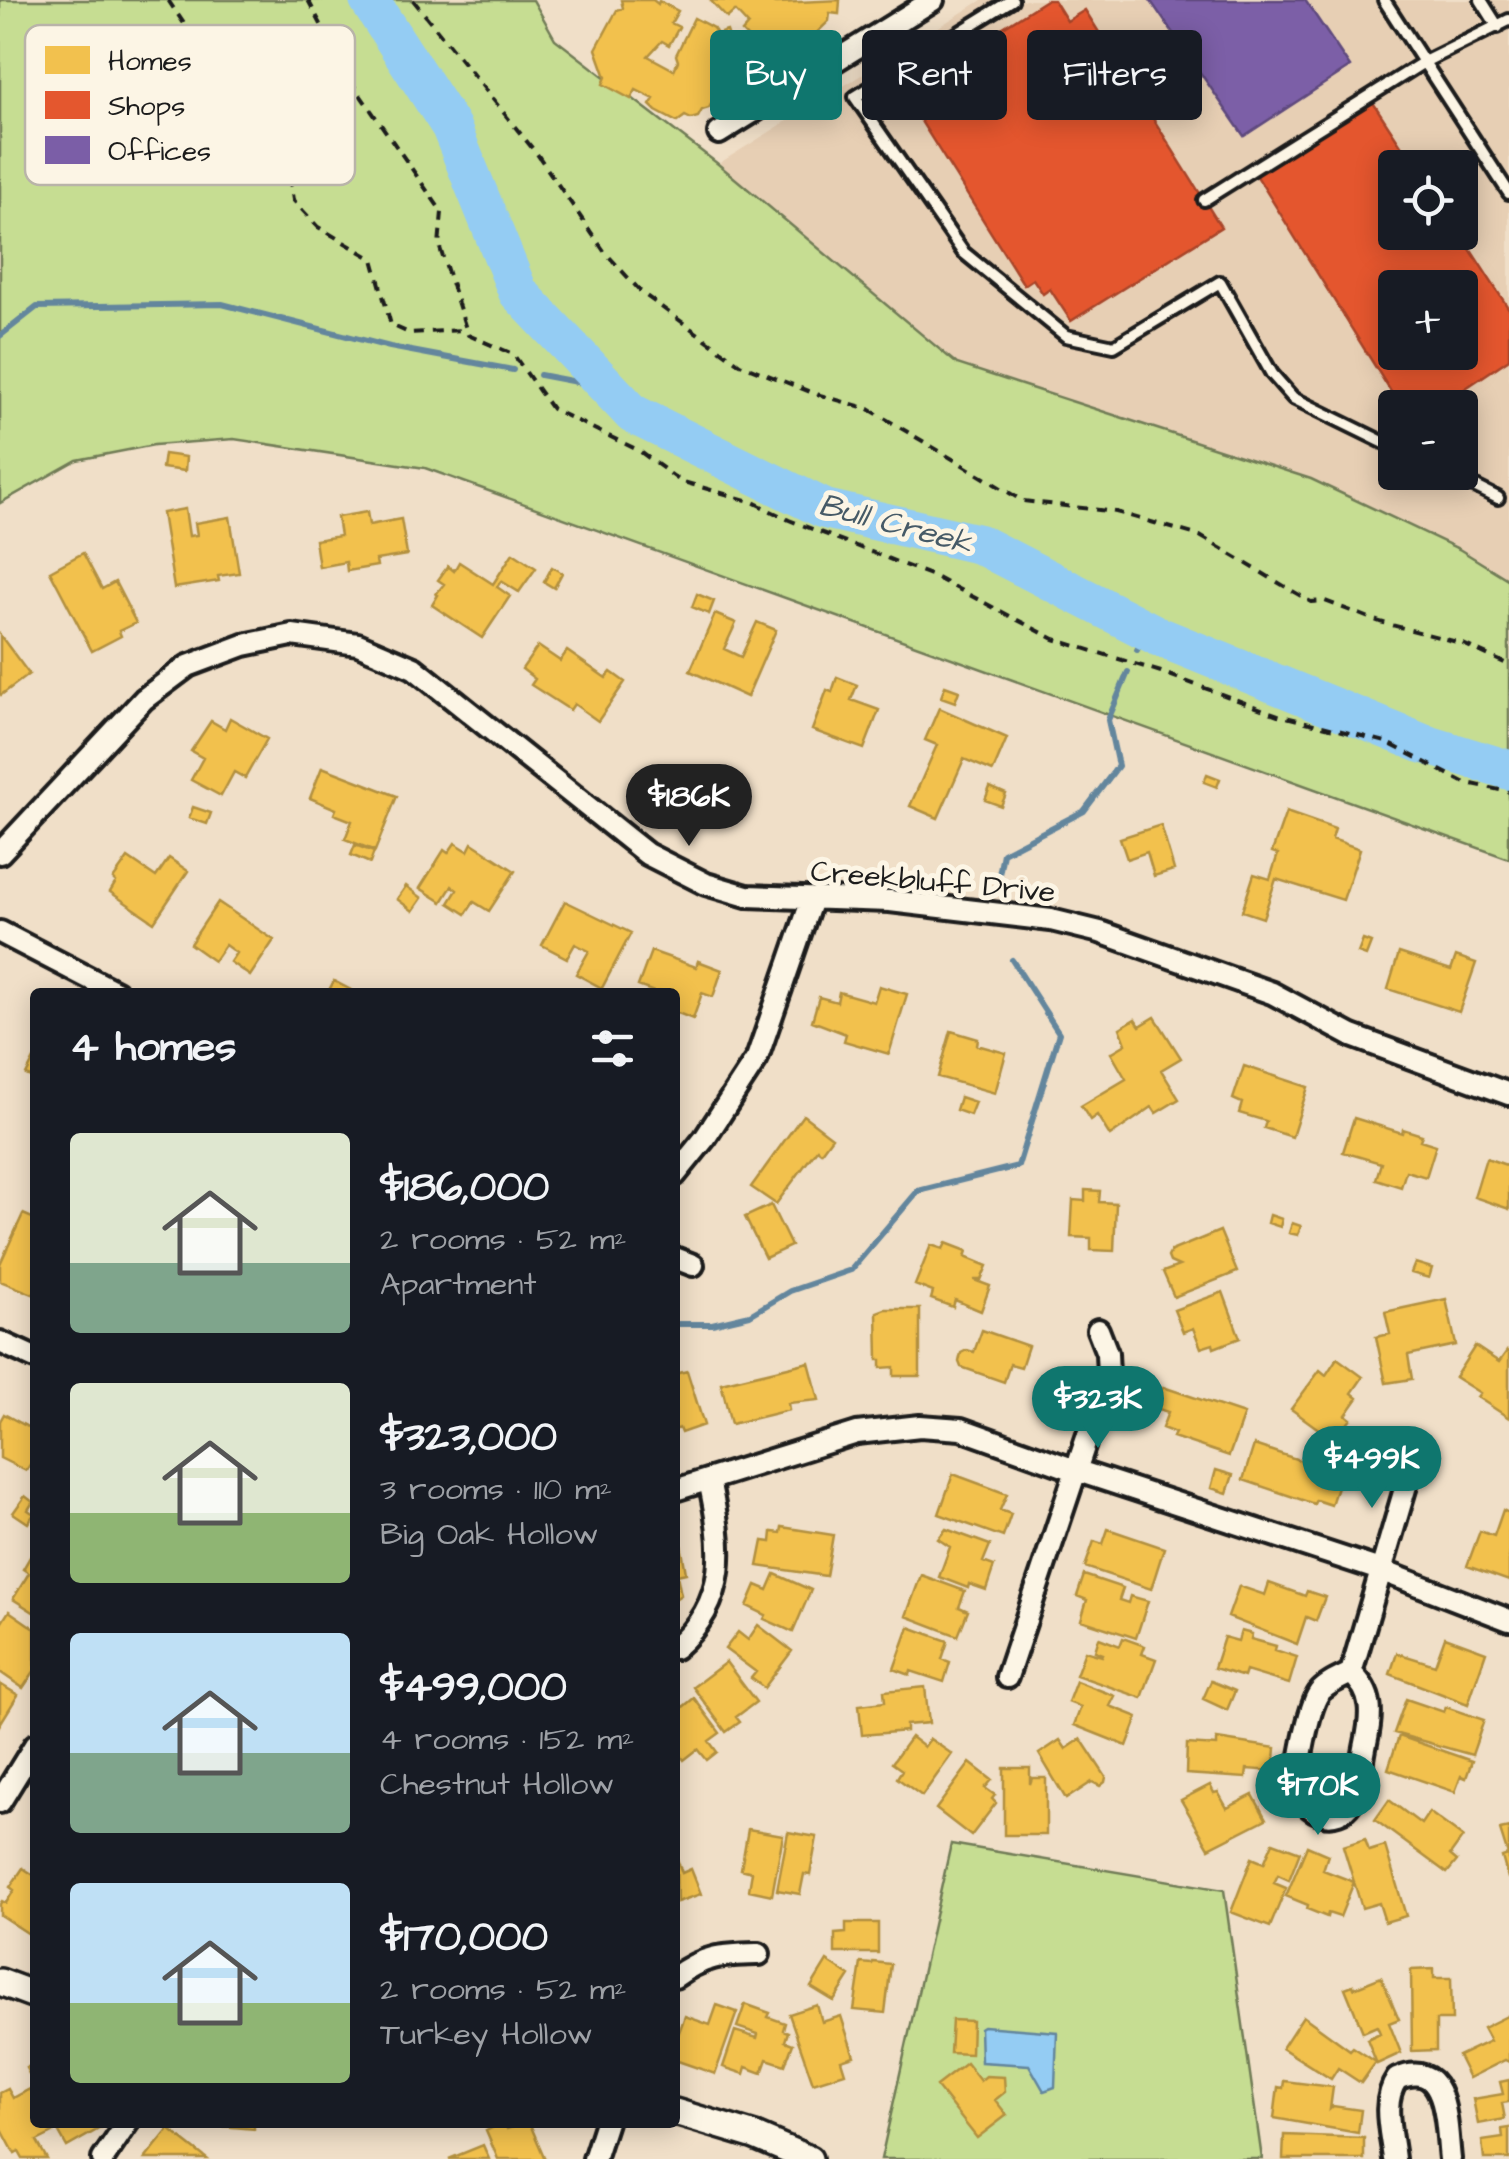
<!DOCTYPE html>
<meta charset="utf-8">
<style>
:root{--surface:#171b24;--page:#242831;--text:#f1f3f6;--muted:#9ea1a6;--accent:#0f766e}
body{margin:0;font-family:"Architects Daughter",sans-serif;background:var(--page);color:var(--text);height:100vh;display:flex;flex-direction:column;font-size:38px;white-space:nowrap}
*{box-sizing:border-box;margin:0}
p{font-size:32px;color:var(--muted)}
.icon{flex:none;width:55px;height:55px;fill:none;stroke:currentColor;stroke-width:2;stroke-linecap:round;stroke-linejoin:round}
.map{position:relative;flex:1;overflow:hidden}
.drawer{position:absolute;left:30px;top:988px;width:650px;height:1140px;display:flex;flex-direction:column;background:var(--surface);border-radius:10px;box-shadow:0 5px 25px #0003}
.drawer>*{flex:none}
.banner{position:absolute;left:710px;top:30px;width:648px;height:90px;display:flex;gap:20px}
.buttons{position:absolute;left:1378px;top:150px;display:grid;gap:20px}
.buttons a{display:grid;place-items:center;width:100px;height:100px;border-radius:10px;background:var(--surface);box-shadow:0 5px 25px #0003;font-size:50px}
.price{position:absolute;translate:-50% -85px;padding:0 22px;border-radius:35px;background:var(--accent);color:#fff;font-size:32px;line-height:65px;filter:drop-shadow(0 2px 5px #0008)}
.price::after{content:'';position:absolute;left:50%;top:60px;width:30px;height:22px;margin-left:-15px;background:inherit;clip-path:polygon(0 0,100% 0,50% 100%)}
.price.on{background:#222;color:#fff}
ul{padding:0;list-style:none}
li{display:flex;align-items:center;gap:30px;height:250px;padding:0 40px}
li span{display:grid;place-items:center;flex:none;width:280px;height:200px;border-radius:10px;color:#555}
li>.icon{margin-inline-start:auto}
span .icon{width:120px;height:120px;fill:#fffc;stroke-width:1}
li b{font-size:42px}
h2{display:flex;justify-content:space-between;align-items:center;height:120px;padding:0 40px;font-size:42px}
.pill{padding:0 35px;border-radius:10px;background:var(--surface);box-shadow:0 5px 25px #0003;font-size:35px;line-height:90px}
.pill.on{background:var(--accent);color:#fff}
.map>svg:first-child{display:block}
</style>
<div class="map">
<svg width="1509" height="2159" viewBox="0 0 1509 2159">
<rect width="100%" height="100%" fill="#f0dfc8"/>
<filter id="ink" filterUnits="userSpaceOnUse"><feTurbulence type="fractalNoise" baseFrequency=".01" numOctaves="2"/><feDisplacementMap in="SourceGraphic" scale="20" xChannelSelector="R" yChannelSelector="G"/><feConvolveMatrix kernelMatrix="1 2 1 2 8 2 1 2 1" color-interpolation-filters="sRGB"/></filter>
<g filter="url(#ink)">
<path fill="#e7cfb4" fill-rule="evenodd" d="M982 0H1509V580L1459 549 1311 479 957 364 718 164ZM1395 168H1460V232H1395ZM1395 288H1460V352H1395ZM1395 408H1460V472H1395Z"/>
<path fill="#c6dd92" stroke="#717c57" stroke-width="2.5" d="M0 0H533L555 39 718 164 957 364 1311 479 1459 549 1509 580V859L425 468 234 439 154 445 77 460 0 503Z
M951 1844 1224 1890 1262 2159H881Z"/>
<path fill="#94ccf3" stroke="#64869d" stroke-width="2.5" d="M983 2026 1057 2032 1055 2087 1044 2091 1029 2065 981 2062 980 2028Z"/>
<path fill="#f2c14e" stroke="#b2903f" stroke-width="2.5" d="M621 0H653L658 4 659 1 678 11 671 23 679 27 669 45 662 41 648 56 674 70 678 61 676 55 694 18 713 28 717 34 727 31 736 59 727 63 730 69 709 108 702 110 698 117 691 119 685 116 677 122 656 111 650 105 654 99 636 90 631 99 603 84 606 77 596 49 617 10 623 8Z
M710 0 777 3 840 0 839 14 830 13 829 21 798 51H790L781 60 773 51 764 54 742 32 748 25 735 11 727 18Z
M164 454 186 457 185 471 162 468Z
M185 509 189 536 197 535 195 523 230 517 239 573 218 576 219 581 174 588 162 513Z
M367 512 369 525 401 519 407 555 376 560 377 566 347 571 346 562 319 567 315 540 340 536 337 517Z
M83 553 102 589 115 582 136 623 119 631 121 636 92 651 50 571Z
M513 553 536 568 519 592 501 581 497 587 510 596 482 638 432 605 438 595 436 594 444 584 438 580 448 566 454 571 459 562 493 584Z
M552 567 562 573 554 588 544 582Z
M697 594 714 601 709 614 692 607Z
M715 614 736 623 724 649 741 657 757 622 776 630 747 697 690 671Z
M0 635 29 674 1 695 0 694Z
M538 646 560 661 567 651 606 678 611 672 625 682 598 721 574 704 570 710 531 685 535 679 522 669Z
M837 677 857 685 851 700 879 710 864 749 812 730 827 690 832 692Z
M945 686 959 691 955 702 941 697Z
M939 708 1007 738 993 771 964 759 938 818 910 806 937 745 925 740Z
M230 718 267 739 245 778 234 772 221 796 191 780 203 758 191 751 211 721 225 729Z
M322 767 397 796 375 851 345 839 352 821 334 814 336 809 310 798Z
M1207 774 1220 779 1217 787 1204 782Z
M990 787 1006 794 1001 806 985 800Z
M193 807 211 813 207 824 189 818Z
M1286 812 1335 829 1332 839 1360 849 1343 900 1276 879 1263 918 1242 911 1254 874 1270 879 1278 854 1272 852Z
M1161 825 1174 870 1154 876 1147 852 1127 859 1120 838Z
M455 843 468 851 472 843 515 871 489 911 474 902 466 914 449 903 457 890 452 886 442 902 420 888 444 850 448 853Z
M355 845 374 852 370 863 351 855Z
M128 858 156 877 169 858 188 871 154 922 110 892 116 882 113 879Z
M406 886 422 898 413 911 397 899Z
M565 901 631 933 602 988 576 974 589 951 575 944 567 958 542 945Z
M218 902 274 940 250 976 230 962 236 953 225 945 214 961 190 944Z
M1363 940 1371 943 1366 956 1358 953Z
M651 951 696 967 698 961 722 970 713 997 702 993 693 1019 675 1012V992H654L638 986Z
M1399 953 1451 970 1456 956 1476 963 1459 1012 1388 989Z
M334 981 355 992H328Z
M879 986 907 994 889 1054 844 1041 846 1034 812 1021 819 997 837 1002 839 992 874 1002Z
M1155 1017 1181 1058 1161 1070 1179 1099 1156 1113 1152 1107 1110 1136 1097 1115 1090 1120 1081 1106 1126 1079 1111 1053 1126 1044 1120 1028 1135 1019 1140 1026Z
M951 1031 978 1039 977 1045 1006 1053 995 1093 938 1077Z
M35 1057V1079L26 1075Z
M1244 1066 1308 1087 1292 1137 1264 1128 1266 1121 1239 1113 1242 1103 1233 1099Z
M960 1097 975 1102 970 1115 956 1110Z
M803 1115 832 1137 821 1152 817 1149 776 1204 751 1187Z
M1354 1118 1402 1133 1403 1129 1422 1135 1420 1140 1436 1145 1426 1177 1406 1171 1401 1187 1376 1179 1381 1163 1343 1152Z
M1486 1158 1509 1166V1209L1474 1197Z
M1085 1190 1100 1191 1099 1202 1116 1203 1114 1251 1091 1250V1238L1071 1237 1073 1200 1085 1201Z
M771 1205 791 1246 765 1258 745 1217Z
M23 1214 35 1219V1295L0 1281V1264Z
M1270 1215 1282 1219 1280 1227 1268 1223Z
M1292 1223 1301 1226 1298 1235 1289 1233Z
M1220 1231 1237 1272 1174 1297 1163 1272 1179 1266 1170 1262 1168 1257 1171 1251Z
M946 1243 967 1251 965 1257 987 1266 981 1280H974L990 1286 981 1311 955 1300 953 1307 931 1299 933 1292 915 1285 931 1245 943 1249Z
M1415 1263 1432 1268 1429 1278 1411 1273Z
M1223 1292 1240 1338 1214 1348 1213 1344 1201 1348 1193 1328 1183 1332 1174 1310Z
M1446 1299 1456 1345 1408 1355 1412 1379 1386 1383 1376 1337 1390 1334 1385 1312Z
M885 1309H920V1376H894V1367L881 1368V1360H878L877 1312Z
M982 1330 1028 1346 1021 1367 1010 1364 1004 1382 961 1367 959 1362 961 1353 967 1350 974 1352Z
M1475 1346 1499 1362 1507 1351 1509 1353V1418L1477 1397 1480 1393 1455 1377Z
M1337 1358 1363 1377 1352 1393 1358 1398 1346 1415 1351 1419 1335 1441 1291 1409 1320 1370 1326 1375Z
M809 1362 819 1400 788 1403 789 1410 731 1424 721 1383Z
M687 1371 704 1425 681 1433 679 1428 675 1430V1374Z
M1163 1387 1244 1414 1229 1456 1173 1437 1175 1433 1162 1428 1168 1412 1155 1408Z
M4 1414 35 1431V1457L26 1471 0 1458V1421Z
M1254 1445 1308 1463 1311 1459 1341 1474 1331 1505 1316 1500 1314 1504 1243 1480Z
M1216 1470 1233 1475 1227 1493 1211 1488Z
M953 1474 1007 1494 1000 1510 1011 1514 1003 1537 939 1514Z
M25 1496 33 1502 28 1510 34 1514 28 1523 13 1513Z
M1503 1510 1509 1513V1581L1467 1566 1480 1531 1494 1536Z
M782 1527 833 1535 826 1576 758 1566 763 1541 771 1542 772 1532 781 1533Z
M946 1529 990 1545 983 1562 994 1566 986 1590 969 1584 968 1588 939 1577 950 1547 938 1539Z
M1108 1529 1164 1548 1151 1589 1085 1567 1094 1541 1103 1544Z
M680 1539 686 1573 677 1575 681 1595 675 1599V1540Z
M30 1557 35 1560V1613L13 1599 29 1573 23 1569Z
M775 1574 811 1590 793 1632 764 1619 766 1615 747 1606 756 1585 768 1590Z
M921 1575 965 1591 959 1607 968 1611 958 1636 906 1616Z
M1084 1575 1123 1588 1119 1600 1128 1603 1130 1596 1148 1601 1136 1638 1081 1620 1087 1600 1077 1596Z
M1269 1583 1305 1596 1307 1591 1325 1597 1316 1621 1306 1617 1297 1644 1228 1617 1239 1586 1265 1595Z
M9 1611 35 1629V1670L23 1688 0 1672V1625Z
M758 1625 792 1651 764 1688 751 1678 756 1672 725 1649 738 1632 748 1640Z
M909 1627 948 1641 942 1659 950 1662 944 1682 911 1671 910 1675 894 1669Z
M1241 1631 1252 1634 1251 1639 1276 1646 1275 1650 1297 1657 1289 1684 1246 1671 1244 1677 1214 1668 1224 1637 1238 1641Z
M1445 1637 1486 1652 1468 1704 1390 1674 1397 1653 1435 1665Z
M1099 1638 1120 1646 1123 1638 1145 1646 1142 1654 1156 1659 1142 1698 1076 1675 1085 1651 1102 1656 1103 1654 1095 1651Z
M726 1662 756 1702 736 1717 740 1722 726 1732 693 1687Z
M1076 1681 1115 1696 1110 1706 1138 1717 1127 1746 1074 1725 1081 1707 1068 1702Z
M1211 1681 1235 1691 1227 1710 1203 1699Z
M0 1684 18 1695 0 1724Z
M925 1687 929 1723 906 1725V1731L862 1735 859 1705 885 1702 884 1691Z
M694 1698 720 1733 709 1741 717 1752 707 1760 698 1749 684 1760 675 1748V1700L683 1707Z
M1406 1699 1444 1712 1446 1707 1484 1720 1472 1755 1394 1733Z
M1399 1736 1472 1761 1466 1778 1461 1776 1455 1792 1388 1769Z
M911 1737 924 1747 930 1739 952 1754 922 1796 897 1778 902 1770 892 1763Z
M1081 1739 1106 1777 1105 1782 1100 1786 1092 1782 1066 1799 1039 1754 1060 1740 1066 1749Z
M1217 1739 1276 1748 1274 1771 1247 1769 1246 1778 1186 1774 1187 1744 1217 1746Z
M970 1763 992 1780 985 1788 995 1795 992 1799 996 1803 971 1836 936 1809Z
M1004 1768H1030V1784L1032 1778H1046V1835H1004Z
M1210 1785 1214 1793 1218 1792 1227 1808 1253 1795 1266 1819 1209 1848 1181 1800Z
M1389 1800 1421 1824 1429 1812 1463 1837 1450 1855 1457 1861 1447 1873 1375 1820Z
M1509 1828V1878H1508L1502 1857 1508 1855 1500 1830Z
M748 1829 783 1835 772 1895 749 1890 752 1872 741 1869Z
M788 1832 817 1837 810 1875 804 1874 800 1894 777 1890Z
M1365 1839 1369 1851 1385 1846 1406 1916 1385 1922 1379 1903 1362 1908 1343 1846Z
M1273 1842 1300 1852 1289 1880 1278 1875 1274 1883 1286 1888 1270 1927 1231 1912 1252 1858 1264 1863Z
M1307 1846 1328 1855 1323 1870 1354 1882 1340 1917 1328 1913 1327 1917 1307 1909 1308 1905 1286 1896Z
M676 1856 682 1873 691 1869 701 1894 677 1902Z
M23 1868 35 1876V1938L0 1915V1904L2 1901 6 1903 14 1890 10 1887Z
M846 1923H878V1953H835V1934L846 1933Z
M827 1961 850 1976 834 2001 811 1987Z
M873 1962 891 1964 885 2013 854 2010 861 1963 872 1964Z
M1434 1969V1978H1451L1452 2020H1436V2050L1412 2051 1411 1970Z
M1381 1977 1399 2019 1389 2023 1401 2053 1377 2064 1367 2039 1380 2033 1377 2026 1363 2032 1345 1988 1353 1985 1354 1988Z
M745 2004 770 2013 768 2017 785 2023 783 2030 788 2032 785 2041 793 2044 785 2065 767 2059 762 2073 746 2067 744 2074 723 2067 735 2031 757 2038 758 2034 737 2027Z
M717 2005 737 2012 715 2074 675 2060V2043L685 2016 710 2025Z
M817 2005 822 2022 841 2016 854 2056 841 2060 845 2073 813 2083 789 2014Z
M1509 2015V2062L1505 2060 1469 2078 1458 2056 1490 2041 1483 2028Z
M1303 2016 1350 2050 1353 2047 1376 2062 1361 2083 1338 2068 1331 2079 1282 2048Z
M952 2020 972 2021 971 2054 950 2053Z
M35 2063V2085L26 2068Z
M966 2063 980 2081 986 2076 1004 2077 1005 2092 995 2100 1007 2115 977 2138 936 2086Z
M1509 2080V2102L1502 2103 1505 2119 1478 2124 1473 2099 1503 2094 1500 2082Z
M1284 2081 1333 2087 1330 2109 1333 2106 1361 2110 1358 2133 1274 2118 1278 2087 1283 2088Z
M8 2089 13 2098 30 2089 35 2098V2122H48L53 2133 37 2141 47 2159H23L19 2152 15 2154 0 2126V2093Z
M57 2122H102L104 2126 67 2147 54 2124Z
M222 2122H254V2129L222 2126Z
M504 2122 507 2129 529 2122 545 2159H498L486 2131Z
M1509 2128V2159H1484L1482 2141 1503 2138 1502 2129Z
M169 2129 207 2159H145Z
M1284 2135 1364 2138V2159H1283Z
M483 2145 489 2159H449Z"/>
<path fill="#e4572e" stroke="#a84529" stroke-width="2.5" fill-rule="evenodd" d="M1046 0H1054L1067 21 1085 10 1221 227 1071 321 1050 289 1043 294 1033 279 1024 285 902 91Z
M1372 101 1416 168H1395V232H1459L1509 309V359L1436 408H1401L1255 173ZM1395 288H1460V352H1395Z"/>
<path fill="#7b5ea7" stroke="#5e4a7d" stroke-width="2.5" d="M1150 0H1305L1350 67 1244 136Z"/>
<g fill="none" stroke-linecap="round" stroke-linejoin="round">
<path stroke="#64869d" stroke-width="6" d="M0 336 37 307 222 304 390 347 513 370
M540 375 608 388
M1137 650 1146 630
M999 875 1003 853 1084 811 1118 766 1108 720 1128 672
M675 1324H712L750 1315 790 1291 851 1270 918 1191 1018 1166 1059 1033 1012 960"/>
<path stroke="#94ccf3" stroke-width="40" d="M369 0 451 127 518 292 633 414 825 509 979 544 1160 637 1421 743 1509 770"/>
<defs>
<path id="service" d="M1012 0 855 97 963 252 1066 336 1114 346 1220 282 1272 374 1293 398 1395 448
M1481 0 1498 27
M1509 20 1424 62 1509 193
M1204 200 1424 62 1384 0
M1446 472 1498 498"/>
<path id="minor" d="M719 133 933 0
M0 853 144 699 188 666 244 645 292 635 358 644 414 668 647 854 706 884 747 896 890 901 1051 920 1100 932 1272 993 1352 1036 1509 1094
M0 932 116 992
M675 1175 705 1138 757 1058 812 899
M675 1258 693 1265
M0 1342 35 1358
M675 1490 857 1433 920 1426 961 1429 1078 1471 1380 1570 1509 1620
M675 1648C731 1600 723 1545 709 1480
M1351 1673C1374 1693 1372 1715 1366 1743 1362 1761 1361 1786 1351 1802 1337 1825 1305 1814 1299 1790 1295 1775 1309 1707 1319 1693 1326 1684 1341 1678 1351 1673L1412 1465
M1007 1677 1108 1375 1107 1353 1098 1330
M0 1802 35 1745
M675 1977C705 1955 722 1955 759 1954
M103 2159 128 2122
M594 2159 606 2122
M1394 2159C1391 2132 1381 2102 1397 2079 1449 2056 1446 2127 1450 2159"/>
<path id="tertiary" d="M0 1982 35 1995
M675 2112 755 2136 809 2159"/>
</defs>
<use href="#service" stroke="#1c1c1c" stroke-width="18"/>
<use href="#minor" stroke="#1c1c1c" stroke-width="28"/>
<use href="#tertiary" stroke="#1c1c1c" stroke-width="32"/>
<path stroke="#1c1c1c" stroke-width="4" stroke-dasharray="10 8" stroke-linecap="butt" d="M168 0 243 111 287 163 293 200 318 227 373 259 391 325 409 333 465 330
M308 0 354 86 442 212 439 245 468 335 513 354 552 409 638 450 680 481 753 502 789 520 935 577 1054 639 1161 672 1278 715 1386 742 1463 782 1509 792
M413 0 537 154 604 251 642 293 740 364 813 393 869 409 1023 501 1116 512 1200 536 1311 602 1325 601 1380 622 1461 643 1509 665"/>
<use href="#service" stroke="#fcf5e5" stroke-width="10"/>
<use href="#minor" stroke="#fcf5e5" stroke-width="20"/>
<use href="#tertiary" stroke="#fcf5e5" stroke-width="25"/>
</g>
</g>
<g text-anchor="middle" stroke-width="10" stroke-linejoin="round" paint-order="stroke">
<g font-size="30" fill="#1c1c1c" stroke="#fcf5e5">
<text transform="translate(933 881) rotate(5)" y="10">Creekbluff Drive</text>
</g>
<g font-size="32" font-style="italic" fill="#465a67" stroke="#fcf5e5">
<text transform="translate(896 523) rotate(15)" y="11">Bull Creek</text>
</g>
</g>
<rect x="25" y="25" width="330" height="160" rx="15" fill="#fcf5e5" stroke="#b9b4a9" stroke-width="2.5"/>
<rect x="45" y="46" width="45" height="28" fill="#f2c14e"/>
<rect x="45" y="91" width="45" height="28" fill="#e4572e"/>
<rect x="45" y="136" width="45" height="28" fill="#7b5ea7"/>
<g font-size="28" fill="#1c1c1c">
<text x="108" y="70">Homes</text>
<text x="108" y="115">Shops</text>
<text x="108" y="160">Offices</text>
</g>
</svg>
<div class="buttons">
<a><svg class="icon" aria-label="locate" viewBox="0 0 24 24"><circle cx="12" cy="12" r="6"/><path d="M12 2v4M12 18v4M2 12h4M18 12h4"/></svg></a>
<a>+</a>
<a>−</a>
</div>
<b class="price on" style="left:689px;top:849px">$186K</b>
<b class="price" style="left:1098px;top:1451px">$323K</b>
<b class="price" style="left:1372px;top:1511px">$499K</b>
<b class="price" style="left:1318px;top:1838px">$170K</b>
<div class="banner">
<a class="pill on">Buy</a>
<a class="pill">Rent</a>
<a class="pill">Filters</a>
</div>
<section class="drawer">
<h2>4 homes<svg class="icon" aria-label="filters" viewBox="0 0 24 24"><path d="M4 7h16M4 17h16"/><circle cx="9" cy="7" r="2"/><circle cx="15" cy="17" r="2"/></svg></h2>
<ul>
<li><span style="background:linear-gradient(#dfe7d0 65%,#7fa58c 0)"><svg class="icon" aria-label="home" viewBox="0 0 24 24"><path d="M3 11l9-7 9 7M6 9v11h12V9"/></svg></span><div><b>$186,000</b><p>2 rooms · 52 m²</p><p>Apartment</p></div></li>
<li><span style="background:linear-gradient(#dfe7d0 65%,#8fb573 0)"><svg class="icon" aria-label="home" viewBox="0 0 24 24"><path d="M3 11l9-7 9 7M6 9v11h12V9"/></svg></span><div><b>$323,000</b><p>3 rooms · 110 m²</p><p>Big Oak Hollow</p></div></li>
<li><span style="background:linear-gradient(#bfe0f5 60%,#7fa58c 0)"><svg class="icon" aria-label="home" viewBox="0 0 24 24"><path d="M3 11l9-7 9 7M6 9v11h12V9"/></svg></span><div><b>$499,000</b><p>4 rooms · 152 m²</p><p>Chestnut Hollow</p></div></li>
<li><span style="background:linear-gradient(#bfe0f5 60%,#8fb573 0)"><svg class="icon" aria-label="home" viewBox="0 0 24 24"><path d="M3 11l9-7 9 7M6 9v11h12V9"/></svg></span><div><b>$170,000</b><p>2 rooms · 52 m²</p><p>Turkey Hollow</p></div></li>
</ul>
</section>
</div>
